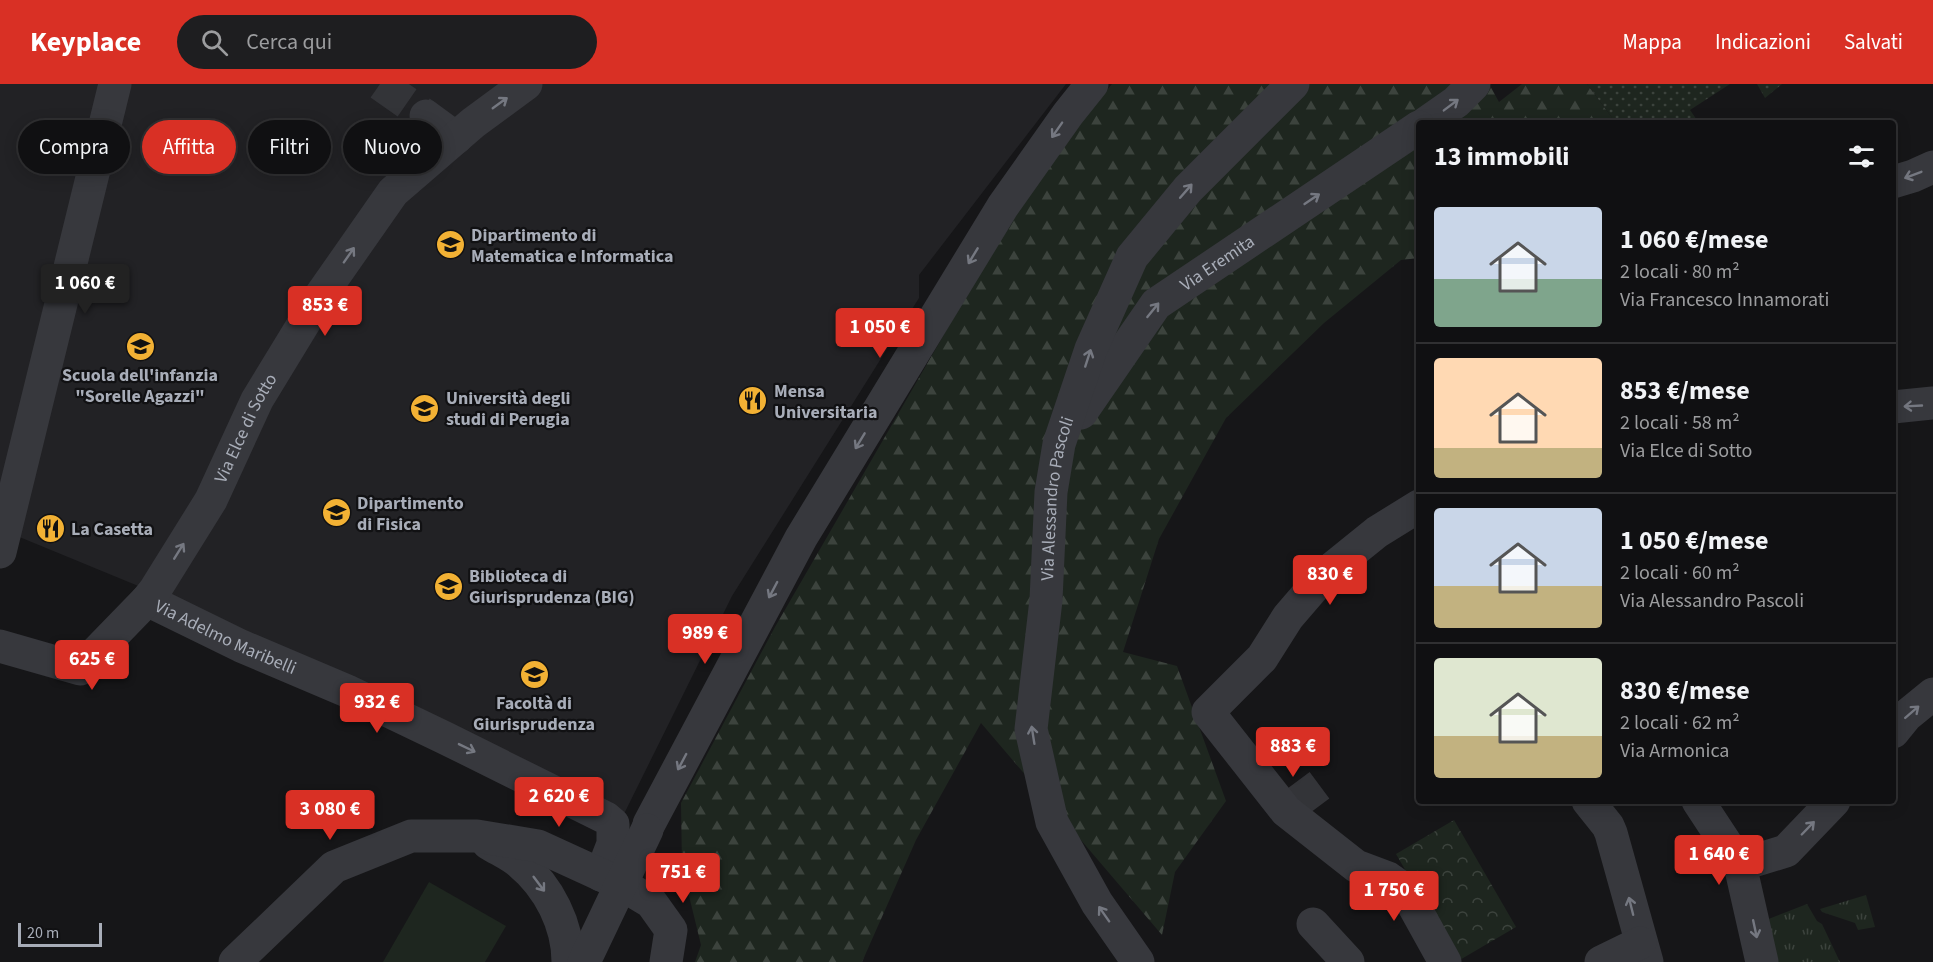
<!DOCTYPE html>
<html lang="it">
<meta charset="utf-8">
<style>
:root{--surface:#101012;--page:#1e1e20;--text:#f1f3f6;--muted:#9c9d9f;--line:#303032;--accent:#d93025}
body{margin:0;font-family:"Source Sans 3",sans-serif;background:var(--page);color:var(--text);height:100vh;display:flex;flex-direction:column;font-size:22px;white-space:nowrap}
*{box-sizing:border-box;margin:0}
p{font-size:20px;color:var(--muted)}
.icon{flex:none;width:33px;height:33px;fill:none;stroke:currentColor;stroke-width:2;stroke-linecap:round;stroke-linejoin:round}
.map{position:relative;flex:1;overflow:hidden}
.panel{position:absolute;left:1416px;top:36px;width:480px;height:684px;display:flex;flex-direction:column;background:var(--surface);border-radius:6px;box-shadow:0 3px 15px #0003,0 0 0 2px var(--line)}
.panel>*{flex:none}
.top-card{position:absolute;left:18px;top:36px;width:570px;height:54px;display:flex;gap:12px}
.scale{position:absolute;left:18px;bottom:15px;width:84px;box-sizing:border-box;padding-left:6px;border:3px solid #a8adb8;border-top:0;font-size:16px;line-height:21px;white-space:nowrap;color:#a8adb8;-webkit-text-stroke:4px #111113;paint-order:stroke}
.price{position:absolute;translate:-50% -51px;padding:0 14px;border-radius:6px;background:var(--accent);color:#fff;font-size:20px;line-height:39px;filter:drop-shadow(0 2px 3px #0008)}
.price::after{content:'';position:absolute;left:50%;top:36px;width:18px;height:14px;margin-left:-9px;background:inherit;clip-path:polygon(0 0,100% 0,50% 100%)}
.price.active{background:#222;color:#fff}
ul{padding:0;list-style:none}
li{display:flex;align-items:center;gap:18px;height:150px;padding:0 18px}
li+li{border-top:2px solid var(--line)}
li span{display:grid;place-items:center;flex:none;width:168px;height:120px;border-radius:6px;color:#555}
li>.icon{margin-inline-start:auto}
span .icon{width:72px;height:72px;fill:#fffc;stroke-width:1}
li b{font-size:26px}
h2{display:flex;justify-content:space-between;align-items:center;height:72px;padding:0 18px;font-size:26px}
.tag{padding:0 21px;border-radius:27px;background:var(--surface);box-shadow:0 3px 15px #0003,0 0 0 2px var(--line);font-size:21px;line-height:54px}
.tag.active{background:var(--accent);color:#fff}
header{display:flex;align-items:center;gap:36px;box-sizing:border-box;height:84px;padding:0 30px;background:var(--accent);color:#fff}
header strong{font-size:28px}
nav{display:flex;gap:33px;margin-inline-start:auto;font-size:21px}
.search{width:420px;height:54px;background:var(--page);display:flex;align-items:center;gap:15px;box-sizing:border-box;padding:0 21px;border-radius:33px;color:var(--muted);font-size:22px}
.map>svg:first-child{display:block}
</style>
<header>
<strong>Keyplace</strong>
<div class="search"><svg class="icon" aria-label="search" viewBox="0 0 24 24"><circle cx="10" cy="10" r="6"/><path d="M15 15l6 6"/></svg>Cerca qui</div>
<nav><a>Mappa</a><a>Indicazioni</a><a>Salvati</a></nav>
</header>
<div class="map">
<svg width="1933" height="878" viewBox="0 0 1933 878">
<defs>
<pattern id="grass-tufts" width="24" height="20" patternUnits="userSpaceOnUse" patternTransform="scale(1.5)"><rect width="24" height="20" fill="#1e261f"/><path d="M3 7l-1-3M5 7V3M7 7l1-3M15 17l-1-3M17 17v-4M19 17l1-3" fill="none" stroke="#3c433d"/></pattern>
<pattern id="forest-firs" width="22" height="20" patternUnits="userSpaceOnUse" patternTransform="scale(1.5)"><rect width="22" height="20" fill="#1e261f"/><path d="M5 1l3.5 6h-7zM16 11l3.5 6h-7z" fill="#3c433d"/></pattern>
<pattern id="park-crowns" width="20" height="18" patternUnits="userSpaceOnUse" patternTransform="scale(1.5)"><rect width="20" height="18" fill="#1e261f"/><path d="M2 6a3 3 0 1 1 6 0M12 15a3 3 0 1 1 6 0" fill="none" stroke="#3c433d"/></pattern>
<pattern id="garden-dots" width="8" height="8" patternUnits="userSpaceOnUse" patternTransform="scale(1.5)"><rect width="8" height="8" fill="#1e261f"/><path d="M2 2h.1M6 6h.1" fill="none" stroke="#3c433d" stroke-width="1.8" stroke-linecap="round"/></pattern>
</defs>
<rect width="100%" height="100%" fill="#161618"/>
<path fill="#222225" d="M0 0H1066L919 191V214L732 512 622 734 182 520 0 445Z"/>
<path fill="url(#grass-tufts)" d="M1866 811 1875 843 1858 846 1855 839 1822 828 1820 825Z
M1807 820 1817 837 1822 840 1840 878H1772L1761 838Z"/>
<path fill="url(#forest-firs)" d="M1112 0H1489L1499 18 1522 0H1587L1616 39H1419V174L1401 176 1324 239 1226 334 1159 455 1123 568 1177 582 1226 717 1175 788 1162 851 981 639 916 756 862 878H695L701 861 682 783 681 719 775 543 968 209 1027 113 1079 39Z"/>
<path fill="url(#park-crowns)" d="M1454 736 1516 843 1458 877 1396 770Z"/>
<path fill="url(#garden-dots)" d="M1587 0H1730L1690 26 1699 39H1616Z
M1757 0H1782L1765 14Z"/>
<path fill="#1e261f" d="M429 798 506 842 485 878H383Z"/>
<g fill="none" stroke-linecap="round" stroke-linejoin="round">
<path stroke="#333438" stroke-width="33" stroke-dasharray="33 16" stroke-linecap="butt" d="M380 0 426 32
M1293 721 1328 695"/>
<g stroke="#37383d" stroke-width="33">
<path d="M426 32 456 54"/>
<path d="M1426 39 1456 18 1474 0"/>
<path d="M1893 98 1913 92 1933 83"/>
<path d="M1893 323 1933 319"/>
<path id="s1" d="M1081 329 1156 220 1419 43"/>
<path d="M1419 422 1377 448 1325 490 1288 533 1262 574 1208 628 1286 727 1356 782 1388 794 1405 806 1445 878"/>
<path d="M0 468 115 0"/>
<path id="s2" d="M147 516 241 562 347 607 445 654 606 734 613 740V760L601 791"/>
<path id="s3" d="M0 562 80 585 147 516 155 506 211 416 257 316 321 211 393 108 473 39 526 0"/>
<path d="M1893 648 1906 632 1933 610"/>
<path d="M1588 717 1608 742 1611 749 1647 878"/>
<path d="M1698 717 1740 781 1762 878"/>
<path d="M649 740 801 454 1003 122 1068 30 1092 0"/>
<path d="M488 759C499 766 511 771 520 779 549 803 568 841 568 878"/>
<path d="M1740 781 1786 767 1834 717"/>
<path d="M1313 840 1348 878"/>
<path d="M235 878 334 783 411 752H477L538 762 621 800 651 818 671 846 666 878"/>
<path d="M584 878 647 746"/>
<path id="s4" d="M1138 878 1097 819 1052 738 1031 645 1046 516 1051 408 1059 360 1091 265 1132 173 1188 105 1293 0"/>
<path d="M1601 878 1640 859"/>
</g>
</g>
<defs><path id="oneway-shaft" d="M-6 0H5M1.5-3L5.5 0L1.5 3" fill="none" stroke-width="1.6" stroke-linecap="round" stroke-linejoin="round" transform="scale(1.5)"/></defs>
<g stroke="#757881">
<use href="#oneway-shaft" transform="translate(500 19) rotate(-36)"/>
<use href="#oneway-shaft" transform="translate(1451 21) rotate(-37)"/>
<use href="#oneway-shaft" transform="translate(1057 46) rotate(125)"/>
<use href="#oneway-shaft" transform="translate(1913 91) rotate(159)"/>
<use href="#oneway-shaft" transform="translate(1186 107) rotate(-49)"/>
<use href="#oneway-shaft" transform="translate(1312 115) rotate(-34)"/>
<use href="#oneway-shaft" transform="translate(349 171) rotate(-55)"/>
<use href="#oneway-shaft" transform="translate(973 172) rotate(121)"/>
<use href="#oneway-shaft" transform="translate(1153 226) rotate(-51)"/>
<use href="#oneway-shaft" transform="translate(1088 274) rotate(-72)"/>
<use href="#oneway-shaft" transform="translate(1913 322) rotate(177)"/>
<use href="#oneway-shaft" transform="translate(860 357) rotate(121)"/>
<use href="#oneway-shaft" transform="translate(179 467) rotate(-58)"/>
<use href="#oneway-shaft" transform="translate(773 506) rotate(118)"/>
<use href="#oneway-shaft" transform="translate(1912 628) rotate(-41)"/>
<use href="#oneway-shaft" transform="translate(1033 651) rotate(-99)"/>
<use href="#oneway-shaft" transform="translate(467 664) rotate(26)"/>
<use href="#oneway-shaft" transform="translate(682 678) rotate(118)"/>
<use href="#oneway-shaft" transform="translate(1808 744) rotate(-46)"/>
<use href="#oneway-shaft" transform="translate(539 800) rotate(53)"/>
<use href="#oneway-shaft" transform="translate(1631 822) rotate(-104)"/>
<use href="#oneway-shaft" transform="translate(1104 830) rotate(-125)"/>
<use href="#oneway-shaft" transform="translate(1755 845) rotate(78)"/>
</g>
<defs>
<symbol id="university-disc" viewBox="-11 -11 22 22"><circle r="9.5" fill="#f2b134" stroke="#111113"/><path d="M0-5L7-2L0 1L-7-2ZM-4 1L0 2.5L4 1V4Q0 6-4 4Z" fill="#111"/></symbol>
<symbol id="school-disc" viewBox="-11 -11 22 22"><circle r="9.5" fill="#f2b134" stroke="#111113"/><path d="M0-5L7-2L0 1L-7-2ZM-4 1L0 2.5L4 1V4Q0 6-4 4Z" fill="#111"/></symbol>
<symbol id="restaurant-disc" viewBox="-11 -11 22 22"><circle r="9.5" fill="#f2b134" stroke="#111113"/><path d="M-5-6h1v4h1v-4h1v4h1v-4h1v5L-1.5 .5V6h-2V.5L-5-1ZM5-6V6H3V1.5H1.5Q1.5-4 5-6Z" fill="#111"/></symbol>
</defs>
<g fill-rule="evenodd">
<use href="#university-disc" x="434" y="144" width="33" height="33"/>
<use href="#school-disc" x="124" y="246" width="33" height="33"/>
<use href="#restaurant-disc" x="736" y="300" width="33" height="33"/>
<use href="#university-disc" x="408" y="308" width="33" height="33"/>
<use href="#university-disc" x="320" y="412" width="33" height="33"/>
<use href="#restaurant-disc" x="34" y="428" width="33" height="33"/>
<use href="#university-disc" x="432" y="486" width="33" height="33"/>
<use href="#university-disc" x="518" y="574" width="33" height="33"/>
</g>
<g text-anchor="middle" stroke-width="4.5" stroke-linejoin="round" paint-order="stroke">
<g font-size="18" font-weight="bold" fill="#a8adb8" stroke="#111113" text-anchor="start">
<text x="471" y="157">Dipartimento di<tspan x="471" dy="21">Matematica e Informatica</tspan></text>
<text x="140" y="297" text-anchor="middle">Scuola dell'infanzia<tspan x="140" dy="21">"Sorelle Agazzi"</tspan></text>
<text x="774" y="313">Mensa<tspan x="774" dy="21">Universitaria</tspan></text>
<text x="446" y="320">Università degli<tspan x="446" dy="21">studi di Perugia</tspan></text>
<text x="357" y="425">Dipartimento<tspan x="357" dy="21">di Fisica</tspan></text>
<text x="71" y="451">La Casetta</text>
<text x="469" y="498">Biblioteca di<tspan x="469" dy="21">Giurisprudenza (BIG)</tspan></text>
<text x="534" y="625" text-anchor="middle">Facoltà di<tspan x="534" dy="21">Giurisprudenza</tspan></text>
</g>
<g font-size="18" fill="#a8adb8" stroke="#111113">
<text dy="6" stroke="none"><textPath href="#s1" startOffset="206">Via Eremita</textPath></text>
<text dy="6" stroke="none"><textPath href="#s3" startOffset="378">Via Elce di Sotto</textPath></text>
<text dy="6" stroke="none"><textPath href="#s4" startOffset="492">Via Alessandro Pascoli</textPath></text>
<text dy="6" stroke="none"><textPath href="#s2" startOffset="87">Via Adelmo Maribelli</textPath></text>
</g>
</g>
</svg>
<div class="scale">20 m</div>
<b class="price active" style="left:85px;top:231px">1 060 €</b>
<b class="price" style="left:325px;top:253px">853 €</b>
<b class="price" style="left:880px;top:275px">1 050 €</b>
<b class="price" style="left:1330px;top:522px">830 €</b>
<b class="price" style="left:705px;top:581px">989 €</b>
<b class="price" style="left:92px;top:607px">625 €</b>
<b class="price" style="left:377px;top:650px">932 €</b>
<b class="price" style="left:1293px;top:694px">883 €</b>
<b class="price" style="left:559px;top:744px">2 620 €</b>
<b class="price" style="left:330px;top:757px">3 080 €</b>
<b class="price" style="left:1719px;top:802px">1 640 €</b>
<b class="price" style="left:683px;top:820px">751 €</b>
<b class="price" style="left:1394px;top:838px">1 750 €</b>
<div class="top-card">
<a class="tag">Compra</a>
<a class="tag active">Affitta</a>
<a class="tag">Filtri</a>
<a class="tag">Nuovo</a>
</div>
<section class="panel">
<h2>13 immobili<svg class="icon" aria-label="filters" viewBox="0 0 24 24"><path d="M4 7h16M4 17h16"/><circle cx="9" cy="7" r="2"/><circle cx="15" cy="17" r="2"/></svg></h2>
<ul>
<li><span style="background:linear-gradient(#c9d6e8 60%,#7fa58c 0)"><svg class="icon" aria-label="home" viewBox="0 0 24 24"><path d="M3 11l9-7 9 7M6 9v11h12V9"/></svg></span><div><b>1 060 €/mese</b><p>2 locali · 80 m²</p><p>Via Francesco Innamorati</p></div></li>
<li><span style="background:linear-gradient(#ffd9b3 75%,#c2b280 0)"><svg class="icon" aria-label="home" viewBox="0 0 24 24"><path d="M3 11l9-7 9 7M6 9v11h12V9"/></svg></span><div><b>853 €/mese</b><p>2 locali · 58 m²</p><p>Via Elce di Sotto</p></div></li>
<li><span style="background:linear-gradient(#c9d6e8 65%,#c2b280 0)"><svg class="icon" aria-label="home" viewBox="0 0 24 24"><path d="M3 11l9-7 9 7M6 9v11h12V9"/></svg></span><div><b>1 050 €/mese</b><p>2 locali · 60 m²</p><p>Via Alessandro Pascoli</p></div></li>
<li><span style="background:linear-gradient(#dfe7d0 65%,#c2b280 0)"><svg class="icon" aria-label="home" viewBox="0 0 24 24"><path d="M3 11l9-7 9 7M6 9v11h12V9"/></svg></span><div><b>830 €/mese</b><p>2 locali · 62 m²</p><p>Via Armonica</p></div></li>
</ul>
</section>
</div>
